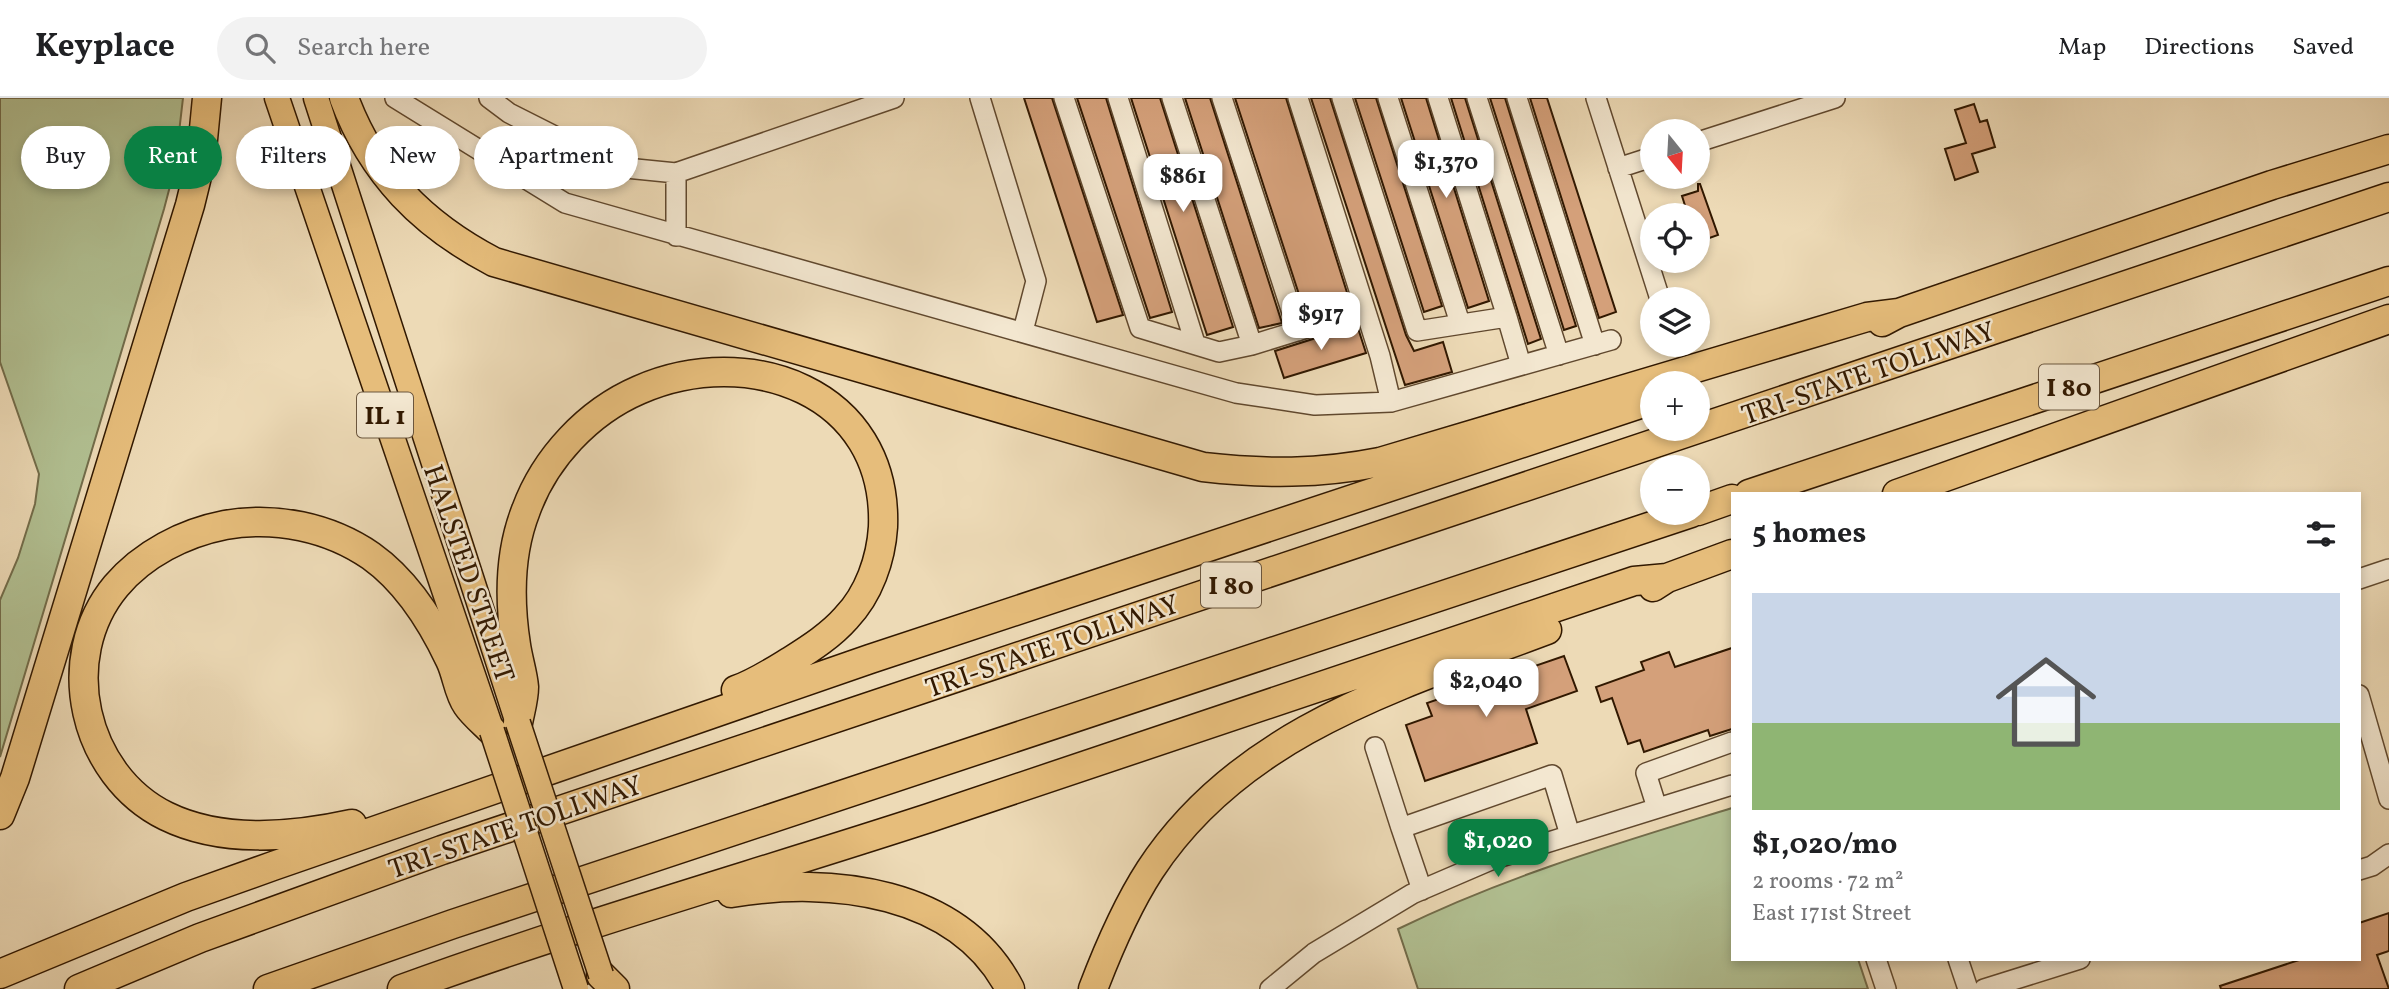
<!DOCTYPE html>
<meta charset="utf-8">
<style>
:root{--surface:#fff;--page:#f2f2f2;--text:#202124;--muted:#757577;--line:#e0e0e0;--accent:#0b8043}
body{margin:0;font-family:Vollkorn,serif;background:var(--page);color:var(--text);height:100vh;display:flex;flex-direction:column;font-size:26px;white-space:nowrap}
*{box-sizing:border-box;margin:0}
p{font-size:23px;color:var(--muted)}
.icon{flex:none;width:38px;height:38px;fill:none;stroke:currentColor;stroke-width:2;stroke-linecap:round;stroke-linejoin:round}
.map{position:relative;flex:1;overflow:hidden}
.drawer{position:absolute;left:1731px;top:394px;width:630px;height:469px;display:flex;flex-direction:column;background:var(--surface);border-radius:0px;box-shadow:0 4px 10px #0003}
.drawer>*{flex:none}
.guide{position:absolute;left:21px;top:28px;width:665px;height:63px;display:flex;gap:14px}
.needle{width:46px;rotate:162deg}
.tools{position:absolute;left:1640px;top:21px;display:grid;gap:14px}
.tools a{display:grid;place-items:center;width:70px;height:70px;border-radius:50%;background:var(--surface);box-shadow:0 4px 10px #0003;font-size:35px}
.price{position:absolute;translate:-50% -60px;padding:0 16px;border-radius:14px;background:#fff;color:#222;font-size:23px;line-height:46px;filter:drop-shadow(0 2px 4px #0008)}
.price::after{content:'';position:absolute;left:50%;top:42px;width:21px;height:16px;margin-left:-10px;background:inherit;clip-path:polygon(0 0,100% 0,50% 100%)}
.price.current{background:var(--accent);color:#fff}
ul{padding:0;list-style:none}
li{display:grid;align-content:center;gap:14px;height:371px;padding:0 21px}
li span{display:grid;place-items:center;height:217px;border-radius:0px;color:#555}
li>.icon{margin-inline-start:auto}
span .icon{width:126px;height:126px;fill:#fffc;stroke-width:1}
li b{font-size:30px}
h2{display:flex;justify-content:space-between;align-items:center;height:84px;padding:0 21px;font-size:30px}
.chip{padding:0 24px;border-radius:32px;background:var(--surface);box-shadow:0 4px 10px #0003;font-size:24px;line-height:63px}
.chip.current{background:var(--accent);color:#fff}
header{display:flex;align-items:center;gap:42px;box-sizing:border-box;height:98px;padding:0 35px;background:var(--surface);border-bottom:2px solid var(--line)}
header strong{font-size:33px}
nav{display:flex;gap:38px;margin-inline-start:auto;font-size:24px}
.search{width:490px;height:63px;background:var(--page);display:flex;align-items:center;gap:18px;box-sizing:border-box;padding:0 24px;border-radius:38px;color:var(--muted);font-size:26px}
.map>svg:first-child{display:block}
</style>
<header>
<strong>Keyplace</strong>
<div class="search"><svg class="icon" aria-label="search" viewBox="0 0 24 24"><circle cx="10" cy="10" r="6"/><path d="M15 15l6 6"/></svg>Search here</div>
<nav><a>Map</a><a>Directions</a><a>Saved</a></nav>
</header>
<div class="map">
<svg width="2389" height="891" viewBox="0 0 2389 891">
<rect width="100%" height="100%" fill="#eddab6"/>
<filter id="stains"><feTurbulence type="fractalNoise" baseFrequency=".00286" numOctaves="4"/><feColorMatrix values="0 0 0 0 .2 0 0 0 0 .09 0 0 0 0 .02 0 0 0 .5 -.17"/></filter>
<radialGradient id="worn" r=".72"><stop offset=".6" stop-color="#630" stop-opacity="0"/><stop offset="1" stop-color="#630" stop-opacity=".3"/></radialGradient>
<path fill="#b2c193" stroke="#726c4a" stroke-width="2" d="M0 0H183L175 69 164 111 0 659V502L18 460 35 406 39 376 0 264Z
M1732 710V861H1858L1868 891H1418L1398 831C1506 778 1619 745 1732 710Z"/>
<path fill="#d4a07a" stroke="#311800" stroke-width="2" d="M1024 0H1052L1123 217 1097 224Z
M1077 0H1106L1172 214 1150 220Z
M1131 0H1160L1233 229 1207 237Z
M1185 0H1210L1282 225 1259 230Z
M1235 0H1286L1350 204 1306 218Z
M1311 0H1330L1406 237 1414 253 1443 244 1452 274 1405 287Z
M1355 0H1376L1442 208 1424 214Z
M1401 0H1426L1489 203 1468 210Z
M1451 0H1465L1541 241 1528 246Z
M1490 0H1505L1576 228 1564 232Z
M1530 0H1547L1616 214 1599 220Z
M1974 6 1980 24 1987 22 1995 49 1972 56 1978 74 1955 82 1945 51 1966 45 1955 12Z
M1698 86H1700L1718 137 1698 144V117H1688L1682 98 1698 93Z
M1357 227 1366 255 1284 280 1275 253Z
M1732 550V631L1710 638 1708 632 1644 654 1640 642 1628 646 1612 600 1601 604 1596 589 1644 572 1641 564 1669 554 1675 569Z
M1564 558 1577 593 1526 611 1537 645 1425 683 1406 627 1432 618 1427 605Z
M2389 815V853L2377 857 2389 891H2221L2220 888 2302 861H2359V825Z"/>
<g fill="none" stroke-linecap="round" stroke-linejoin="round">
<defs>
<path id="minor" d="M395 0 565 105 1236 295 1315 307 1391 304 1611 242
M489 0 509 15 616 69 676 75 894 0
M980 0 1036 183 1023 233
M1064 0 1140 230 1219 254 1252 247 1365 212
M1118 0 1195 245
M1172 0 1252 247
M1222 0 1298 233
M1298 0 1380 258 1391 304
M1342 0 1417 233 1507 219 1521 267
M1388 0 1460 225
M1438 0 1507 219
M1477 0 1559 257
M1517 0 1595 247
M1596 0 1660 201
M1698 44 1835 0
M1618 70 1652 59
M676 75V138
M2359 481 2389 471
M2359 597 2389 701
M1375 649 1401 730
M1657 710 1646 675 1732 644
M2359 772 2372 768 2389 756
M1422 792 1401 730 1552 677 1570 737
M1876 861 1886 891
M1958 861 1968 891
M1270 891 1314 855 1412 796 1491 762 1732 687
M1984 891 2080 861"/>
<path id="major" d="M277 0 492 633
M316 0 518 625"/>
<path id="highway" d="M344 0C372 76 423 127 494 164L1203 369C1264 376 1320 376 1380 364L1867 219 1899 215
M1882 224 1899 215 2272 87 2389 51
M1749 396 2389 183
M1897 396 2389 221
M1698 413 1732 401
M1653 489 1667 480 1732 456
M518 625C520 614 524 601 524 589 523 576 518 561 516 547 509 502 509 455 526 412 545 360 588 314 639 292 748 244 888 293 883 429 881 461 869 496 846 520 831 537 811 550 792 562 774 573 756 585 736 592
M0 717 15 680 190 107 201 62 207 0
M352 726C293 739 223 746 166 718 83 677 56 560 116 488 143 456 184 435 225 427 275 418 329 429 371 458 406 483 432 524 450 562 457 576 458 594 467 607 473 616 484 625 492 633
M731 795C830 778 959 792 1010 891
M0 876 186 799 273 768 870 561 1652 302
M601 877 615 891
M79 891 200 840 442 752 2389 99
M268 891 453 826 1691 415
M402 891C575 828 754 777 929 720 1165 643 1400 563 1634 483L1667 480
M1093 891C1109 849 1126 809 1150 772 1241 633 1401 587 1547 532"/>
</defs>
<use href="#minor" stroke="#60482e" stroke-width="22"/>
<use href="#major" stroke="#311800" stroke-width="27"/>
<use href="#highway" stroke="#311800" stroke-width="31"/>
<use href="#minor" stroke="#f3e7d0" stroke-width="19"/>
<use href="#major" stroke="#e6bd7b" stroke-width="24"/>
<use href="#highway" stroke="#e6bd7b" stroke-width="28"/>
<defs>
<path id="major-bridge" d="M518 625 601 877
M492 633 576 891"/>
</defs>
<use href="#major-bridge" stroke="#311800" stroke-width="27" stroke-linecap="butt"/>
<use href="#major-bridge" stroke="#e6bd7b" stroke-width="24"/>
</g>
<g text-anchor="middle" stroke-width="5" stroke-linejoin="round" paint-order="stroke">
<g fill="#f3e7d0" stroke="#6b563e" stroke-width="2">
<rect x="2039" y="266.5" width="60" height="45" rx="5"/>
<rect x="357" y="294.5" width="56" height="45" rx="5"/>
<rect x="1201" y="464.5" width="60" height="45" rx="5"/>
</g>
<g font-size="26" font-weight="bold" fill="#311800">
<text x="2069" y="298">I 80</text>
<text x="385" y="326">IL 1</text>
<text x="1231" y="496">I 80</text>
</g>
<g font-size="28" fill="#311800" stroke="#f3e7d0">
<text transform="translate(1868 274) rotate(-19)" y="10">TRI-STATE TOLLWAY</text>
<text transform="translate(470 475) rotate(71)" y="10">HALSTED STREET</text>
<text transform="translate(1052 547) rotate(-19)" y="10">TRI-STATE TOLLWAY</text>
<text transform="translate(515 728) rotate(-19)" y="10">TRI-STATE TOLLWAY</text>
</g>
</g>
<rect width="100%" height="100%" filter="url(#stains)"/>
<rect width="100%" height="100%" fill="url(#worn)"/>
</svg>
<div class="tools">
<a><svg class="needle" viewBox="-14 -14 28 28"><path d="M0-13l5 13h-10z" fill="#e53935"/><path d="M0 13l5-13h-10z" fill="#757577"/></svg></a>
<a><svg class="icon" aria-label="locate" viewBox="0 0 24 24"><circle cx="12" cy="12" r="6"/><path d="M12 2v4M12 18v4M2 12h4M18 12h4"/></svg></a>
<a><svg class="icon" aria-label="layers" viewBox="0 0 24 24"><path d="M12 4l9 5-9 5-9-5zM3 14l9 5 9-5"/></svg></a>
<a>+</a>
<a>−</a>
</div>
<b class="price" style="left:1446px;top:102px">$1,370</b>
<b class="price" style="left:1183px;top:116px">$861</b>
<b class="price" style="left:1321px;top:254px">$917</b>
<b class="price" style="left:1486px;top:621px">$2,040</b>
<b class="price current" style="left:1498px;top:781px">$1,020</b>
<div class="guide">
<a class="chip">Buy</a>
<a class="chip current">Rent</a>
<a class="chip">Filters</a>
<a class="chip">New</a>
<a class="chip">Apartment</a>
</div>
<section class="drawer">
<h2>5 homes<svg class="icon" aria-label="filters" viewBox="0 0 24 24"><path d="M4 7h16M4 17h16"/><circle cx="9" cy="7" r="2"/><circle cx="15" cy="17" r="2"/></svg></h2>
<ul>
<li><span style="background:linear-gradient(#c9d6e8 60%,#8fb573 0)"><svg class="icon" aria-label="home" viewBox="0 0 24 24"><path d="M3 11l9-7 9 7M6 9v11h12V9"/></svg></span><div><b>$1,020/mo</b><p>2 rooms · 72 m²</p><p>East 171st Street</p></div></li>
</ul>
</section>
</div>
